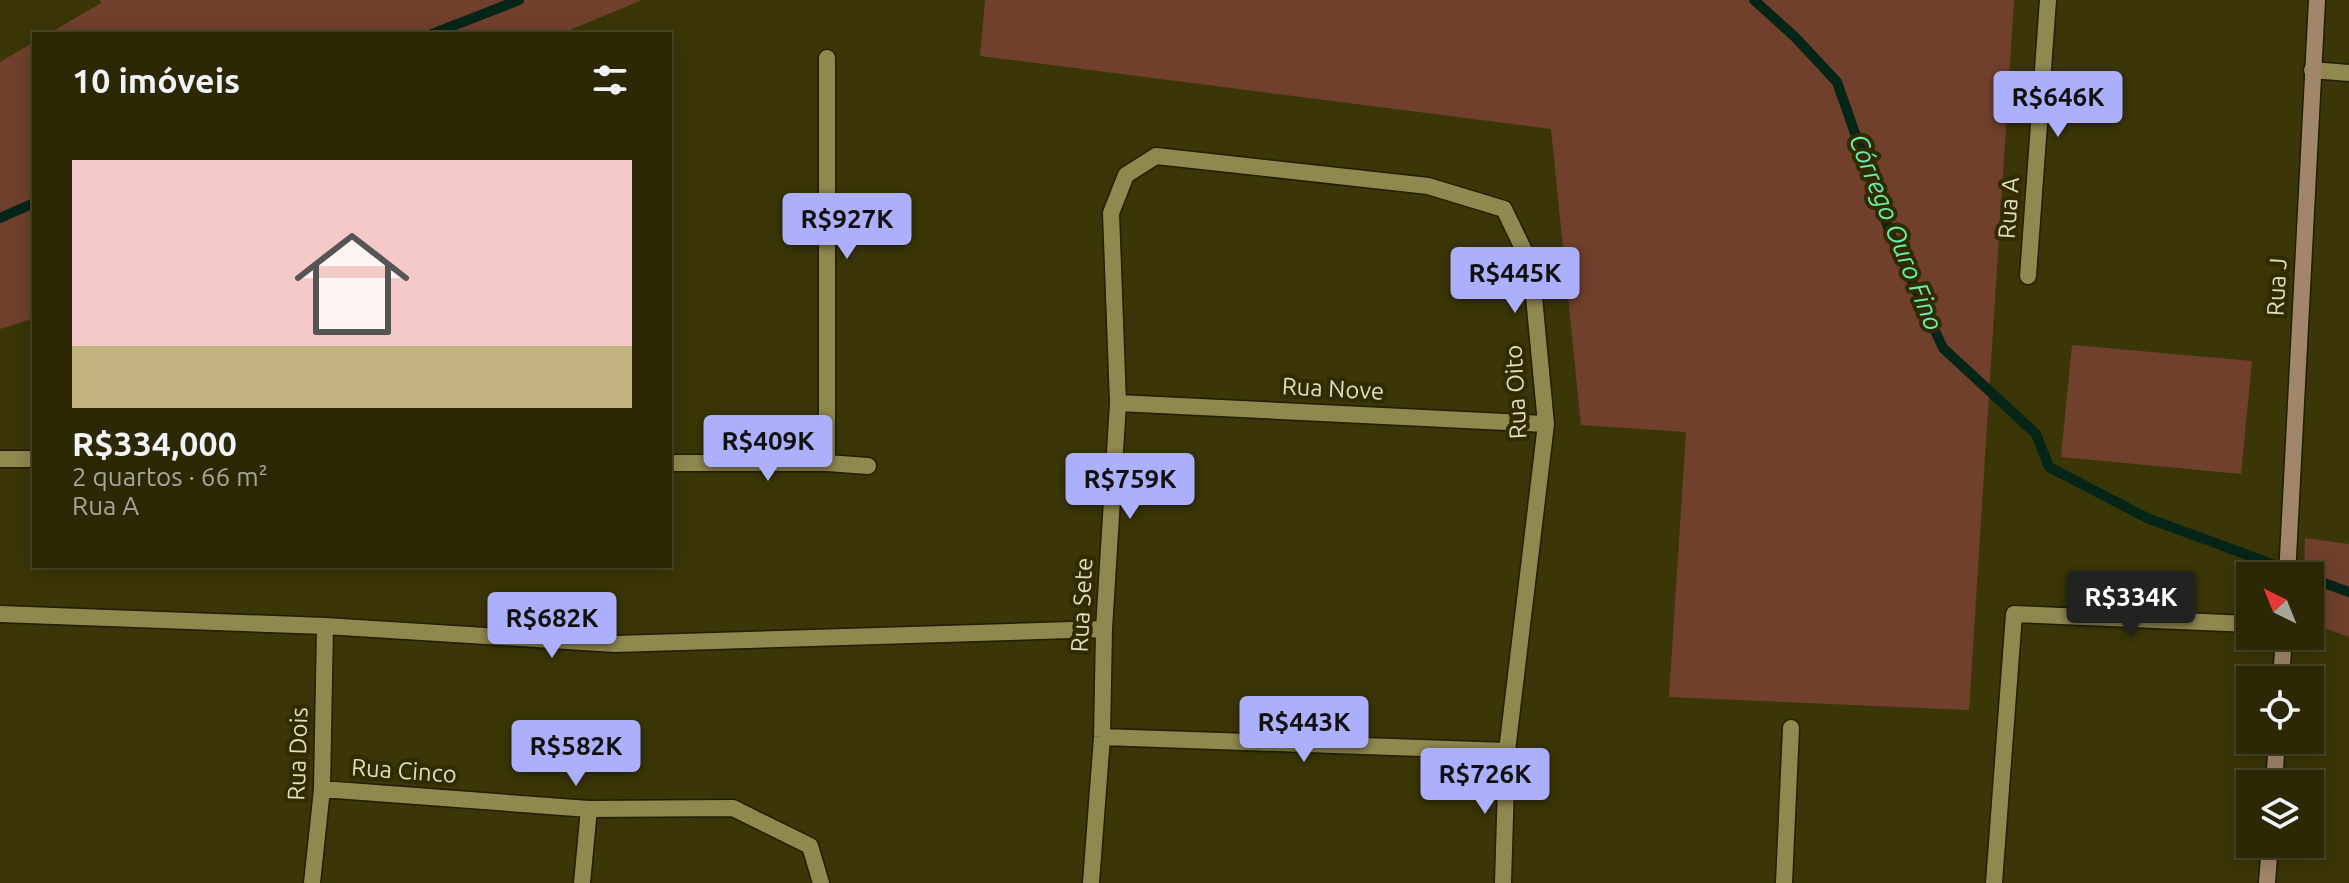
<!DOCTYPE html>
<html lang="pt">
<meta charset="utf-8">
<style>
:root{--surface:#2c2805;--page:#383413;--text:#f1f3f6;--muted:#a6a69a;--line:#484427;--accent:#acaffb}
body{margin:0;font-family:Ubuntu,sans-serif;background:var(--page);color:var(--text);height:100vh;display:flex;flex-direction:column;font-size:30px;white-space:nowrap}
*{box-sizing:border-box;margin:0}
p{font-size:26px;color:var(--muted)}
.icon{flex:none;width:44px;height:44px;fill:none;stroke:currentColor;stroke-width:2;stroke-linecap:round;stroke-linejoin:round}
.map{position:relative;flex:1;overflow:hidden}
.side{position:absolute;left:32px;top:32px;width:640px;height:536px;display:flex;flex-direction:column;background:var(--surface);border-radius:0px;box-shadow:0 4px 20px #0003,0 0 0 2px var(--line)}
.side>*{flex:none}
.needle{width:52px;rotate:317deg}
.buttons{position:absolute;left:2236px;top:562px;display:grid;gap:16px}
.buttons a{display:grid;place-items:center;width:88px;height:88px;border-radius:0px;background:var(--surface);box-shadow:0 4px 20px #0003,0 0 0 2px var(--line);font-size:40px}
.price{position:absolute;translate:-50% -68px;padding:0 18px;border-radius:8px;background:var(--accent);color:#111;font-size:26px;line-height:52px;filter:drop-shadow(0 2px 4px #0008)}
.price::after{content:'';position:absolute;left:50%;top:48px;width:24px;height:18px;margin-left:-12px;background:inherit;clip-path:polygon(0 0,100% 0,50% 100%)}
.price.active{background:#222;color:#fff}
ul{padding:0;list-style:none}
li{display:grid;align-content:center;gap:16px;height:424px;padding:0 40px}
li span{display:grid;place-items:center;height:248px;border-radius:0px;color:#555}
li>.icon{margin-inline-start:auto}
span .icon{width:144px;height:144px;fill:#fffc;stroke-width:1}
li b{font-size:34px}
h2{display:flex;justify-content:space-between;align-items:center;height:96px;padding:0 40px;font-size:34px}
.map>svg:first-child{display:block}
</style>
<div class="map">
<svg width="2349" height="883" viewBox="0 0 2349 883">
<rect width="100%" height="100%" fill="#3b3607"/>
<path fill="#71402d" d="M100 0H642L560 34H48L101 3Z
M985 0H2014L1969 710 1669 697 1686 432 1581 425 1551 129 980 56Z
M34 42V318L0 329V62Z
M2072 345 2252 361 2241 474 2061 457Z
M2305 538 2349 544V637L2310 623V576H2304Z"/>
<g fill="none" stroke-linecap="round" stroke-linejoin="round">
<path stroke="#042517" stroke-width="10" d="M1754 0 1795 37 1837 82 1891 236 1943 348 2036 434 2049 467 2147 518 2305 576
M432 34 519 0
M0 218 34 203
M2310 578 2349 592"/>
<defs>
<path id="street" d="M2312 70 2349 73
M2028 276 2048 0
M1118 403 1546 424
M0 459H34
M670 463H827L868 466
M827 463V58
M0 614 325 626 615 644 1104 629
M1102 737 1507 751
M322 789 589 809 733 808 810 846 821 883
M312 883 322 789 325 626
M582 883 589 809
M1091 883 1102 737 1104 629 1118 403 1111 213 1126 175 1156 156 1428 186 1504 209 1531 265 1546 424 1507 751 1503 883
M1784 883 1791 728
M1994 883 2014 614 2250 624"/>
<path id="secondary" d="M2287 576 2317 0
M2281 680 2284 636
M2274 784 2277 740
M2267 883 2270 844"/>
</defs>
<use href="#street" stroke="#211d00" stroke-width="19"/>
<use href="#secondary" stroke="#211d00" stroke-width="19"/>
<use href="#street" stroke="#90894f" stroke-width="16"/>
<use href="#secondary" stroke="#a2866c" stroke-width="16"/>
</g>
<g text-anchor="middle" stroke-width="8" stroke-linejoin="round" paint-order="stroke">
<g font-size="24" fill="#dfdcbf" stroke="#312b00">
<text transform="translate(2009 208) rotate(-86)" y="8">Rua A</text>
<text transform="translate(2277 287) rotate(-87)" y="8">Rua J</text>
<text transform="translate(1333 389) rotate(3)" y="8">Rua Nove</text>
<text transform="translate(1516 392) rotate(-93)" y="8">Rua Oito</text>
<text transform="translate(1082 605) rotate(-87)" y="8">Rua Sete</text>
<text transform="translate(298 754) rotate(-88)" y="8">Rua Dois</text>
<text transform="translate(404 771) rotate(4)" y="8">Rua Cinco</text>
</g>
<g font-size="26" font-style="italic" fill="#67efb4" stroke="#312b00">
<text transform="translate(1896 232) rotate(68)" y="9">Córrego Ouro Fino</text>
</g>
</g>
</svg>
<div class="buttons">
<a><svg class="needle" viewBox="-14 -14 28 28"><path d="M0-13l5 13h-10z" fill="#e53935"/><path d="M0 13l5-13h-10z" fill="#a6a69a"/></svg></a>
<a><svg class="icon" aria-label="locate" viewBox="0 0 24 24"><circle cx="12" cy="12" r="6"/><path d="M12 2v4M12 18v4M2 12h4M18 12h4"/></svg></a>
<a><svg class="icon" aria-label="layers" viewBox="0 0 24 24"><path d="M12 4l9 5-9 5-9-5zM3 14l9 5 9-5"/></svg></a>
</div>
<b class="price" style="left:2058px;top:139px">R$646K</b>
<b class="price" style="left:847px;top:261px">R$927K</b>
<b class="price" style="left:1515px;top:315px">R$445K</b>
<b class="price" style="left:768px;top:483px">R$409K</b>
<b class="price" style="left:1130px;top:521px">R$759K</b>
<b class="price active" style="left:2131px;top:639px">R$334K</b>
<b class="price" style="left:552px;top:660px">R$682K</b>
<b class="price" style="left:1304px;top:764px">R$443K</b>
<b class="price" style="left:576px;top:788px">R$582K</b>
<b class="price" style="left:1485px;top:816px">R$726K</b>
<section class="side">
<h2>10 imóveis<svg class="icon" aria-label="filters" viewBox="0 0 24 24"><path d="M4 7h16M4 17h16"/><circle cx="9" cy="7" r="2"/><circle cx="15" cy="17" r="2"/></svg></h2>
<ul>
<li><span style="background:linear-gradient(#f6c9c9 75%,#c2b280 0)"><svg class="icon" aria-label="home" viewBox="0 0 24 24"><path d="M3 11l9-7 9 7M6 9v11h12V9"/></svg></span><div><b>R$334,000</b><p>2 quartos · 66 m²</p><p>Rua A</p></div></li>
</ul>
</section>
</div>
